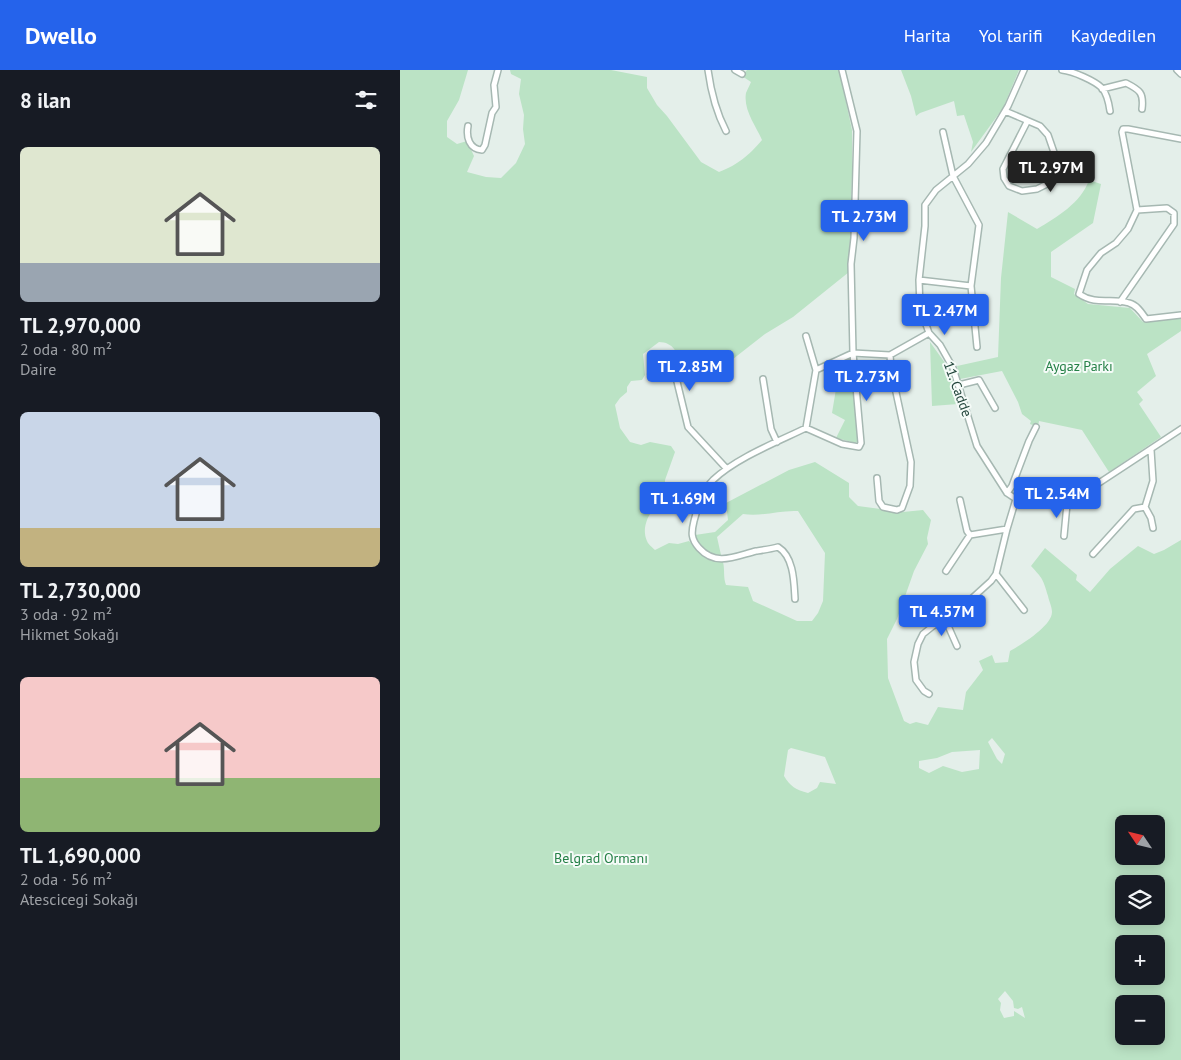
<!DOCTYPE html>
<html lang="tr">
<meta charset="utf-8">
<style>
:root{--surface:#171b24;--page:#20242c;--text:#f1f3f6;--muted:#9ea1a6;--accent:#2563eb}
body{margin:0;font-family:"PT Sans",sans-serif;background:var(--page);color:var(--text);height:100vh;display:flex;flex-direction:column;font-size:19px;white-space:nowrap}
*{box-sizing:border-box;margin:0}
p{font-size:16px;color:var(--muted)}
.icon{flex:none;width:28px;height:28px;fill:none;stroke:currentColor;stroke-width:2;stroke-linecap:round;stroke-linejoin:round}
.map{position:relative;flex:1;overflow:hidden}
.drawer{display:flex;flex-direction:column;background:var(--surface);width:400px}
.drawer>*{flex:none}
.needle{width:32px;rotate:305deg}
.controls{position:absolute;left:715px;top:745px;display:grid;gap:10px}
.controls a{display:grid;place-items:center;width:50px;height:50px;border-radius:8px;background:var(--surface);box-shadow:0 2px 12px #0003;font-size:25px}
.price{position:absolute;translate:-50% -42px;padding:0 11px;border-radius:5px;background:var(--accent);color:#fff;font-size:16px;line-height:32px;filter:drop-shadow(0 1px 2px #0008)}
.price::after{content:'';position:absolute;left:50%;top:30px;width:15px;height:11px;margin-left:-8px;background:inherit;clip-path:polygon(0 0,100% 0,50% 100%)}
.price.selected{background:#222;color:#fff}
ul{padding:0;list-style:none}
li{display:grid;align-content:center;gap:10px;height:265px;padding:0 20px}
li span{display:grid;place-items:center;height:155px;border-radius:8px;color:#555}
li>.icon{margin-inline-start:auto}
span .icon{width:90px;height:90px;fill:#fffc;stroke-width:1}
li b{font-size:21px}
h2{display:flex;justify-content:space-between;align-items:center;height:60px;padding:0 20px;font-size:21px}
header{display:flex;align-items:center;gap:30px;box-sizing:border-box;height:70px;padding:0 25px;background:var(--accent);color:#fff}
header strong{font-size:24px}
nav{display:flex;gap:28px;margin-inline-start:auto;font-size:18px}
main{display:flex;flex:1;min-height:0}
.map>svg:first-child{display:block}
</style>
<header>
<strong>Dwello</strong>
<nav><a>Harita</a><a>Yol tarifi</a><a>Kaydedilen</a></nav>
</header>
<main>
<section class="drawer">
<h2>8 ilan<svg class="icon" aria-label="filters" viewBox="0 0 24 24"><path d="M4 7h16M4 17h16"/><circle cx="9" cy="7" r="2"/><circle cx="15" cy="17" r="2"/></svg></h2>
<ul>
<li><span style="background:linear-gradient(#dfe7d0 75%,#9aa5b1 0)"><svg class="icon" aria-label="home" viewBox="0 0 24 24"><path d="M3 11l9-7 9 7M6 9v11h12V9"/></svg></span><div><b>TL 2,970,000</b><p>2 oda · 80 m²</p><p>Daire</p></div></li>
<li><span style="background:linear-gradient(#c9d6e8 75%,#c2b280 0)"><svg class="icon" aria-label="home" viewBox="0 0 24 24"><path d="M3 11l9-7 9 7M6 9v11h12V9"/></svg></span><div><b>TL 2,730,000</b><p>3 oda · 92 m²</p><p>Hikmet Sokağı</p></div></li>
<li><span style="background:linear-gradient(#f6c9c9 65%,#8fb573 0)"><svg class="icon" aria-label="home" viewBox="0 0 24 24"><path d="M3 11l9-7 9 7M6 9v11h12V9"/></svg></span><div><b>TL 1,690,000</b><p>2 oda · 56 m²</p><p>Atescicegi Sokağı</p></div></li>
</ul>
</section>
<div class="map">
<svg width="781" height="990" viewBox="0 0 781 990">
<rect width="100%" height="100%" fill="#e4efea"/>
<path fill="#bbe3c5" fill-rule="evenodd" d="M0 0H68L59 30 47 51V67L57 74 67 71 74 86 67 102 86 107 101 108 116 93 125 74 123 59 124 45 119 24 121 9 111 4 110 0H211L247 7V18L257 35 267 46 301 92 319 102C339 94 348 86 362 70 356 56 343 40 346 23 347 20 350 15 351 12L342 6 347 0H439L452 60V103L449 202 393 247 365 264 333 289 322 295 298 293 281 295C278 283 273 272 259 272L243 284 245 305 242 310 231 311 227 317V322L220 328 215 335 220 358 230 372 241 375 250 372 271 376 275 382 265 410V424C255 436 239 453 247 471 248 474 253 478 255 480L269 473 278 474 289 471 307 489 323 492C325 500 323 507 326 515L348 517 353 531 397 551H412L418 543 423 531 425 483 398 441C378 440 362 447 343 444L317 467 321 485C310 486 303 478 296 471L295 465 315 462 328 450 326 433 389 400 415 392 449 413V427L458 436 503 442 523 440 531 450 527 468 528 474 514 501 497 549 487 569 488 608 504 651 510 654 516 652 528 655 538 637 563 640 566 622 583 600 579 591 592 585 595 593 608 592 610 581C621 575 652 556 652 542 652 537 649 531 648 526 643 509 643 509 631 496L645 478 677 505 676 510 690 522 710 499 738 476 754 484 764 480 781 470V990H0ZM592 668 605 684 602 694 597 689 588 672ZM391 678 425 687 436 714 420 712 417 718 408 723C396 720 390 716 384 706L388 680ZM580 680 579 699 562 702 543 696 529 703 519 698V691L537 688 552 682ZM724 754H756V786H724ZM724 814H756V846H724ZM724 874H756V906H724ZM605 921 613 931 614 938 618 939 622 937 625 948 614 941V946L604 948 600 940 601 933 598 929ZM724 934H756V966H724Z
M501 0H619L603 38 571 82 573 72 564 45 557 46 554 31 520 43 516 46 511 26Z
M689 110 701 114 693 153 651 182V207L675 219 674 224 688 234 730 238 743 252 781 248V261L747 284 756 306 737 322 743 330 739 334 761 367 709 402 682 360 639 351 638 357 630 354 631 351 622 344 618 332 602 301 560 309 557 296 598 287 601 208 608 142 637 159C657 147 681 133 689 110Z
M530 272 550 300 558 334 532 336Z
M452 310 458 371 456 373 436 368 445 350 432 343 436 319Z"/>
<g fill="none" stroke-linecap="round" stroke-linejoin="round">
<defs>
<path id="minor" d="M308 0C311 22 316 42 326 61
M335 0 342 4
M624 0 608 36 586 73 568 94 536 120 525 135V156L519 210 520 238 529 263 540 275 553 298 577 376 607 423 616 429 667 434
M662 0C673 1 695 11 702 18 707 24 709 34 710 41
M777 0 781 4
M702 19 726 13C740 20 744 23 742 39
M605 41 640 56 648 65 657 91 656 104 649 113 637 119 622 121 609 116 604 108 603 99 627 52
M68 56C66 67 69 79 82 80L85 75 92 43 96 37 94 15 98 0
M543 62 553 106 579 155 571 216 577 277
M781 69 728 59H723L722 62 737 140 728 159 716 173 701 183 687 200 679 224C697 236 711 227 729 233 737 235 742 243 746 249L781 245
M519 210 571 216
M720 232 774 154V143L767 138 737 140
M416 300 453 283 490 285 529 263
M251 304 267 288 272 291 288 357 326 398
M363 309 371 359 377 372
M559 315 579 310 595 338
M406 358 442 374 459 377 461 373 453 283 451 194 454 168 457 61 442 0
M406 358 416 300 406 266
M477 408 479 431 483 437 497 440 502 438 510 416 511 392 491 299 490 285
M607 423 612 416 629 371 636 357
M560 430 567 461 570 465 607 459
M667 434 781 359
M745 437 751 448 753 458
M664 466 667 434
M693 484 734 439 745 437 753 411 751 380
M546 501 570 465
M596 504 624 540
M395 529C394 512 394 487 378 477 371 479 363 480 356 481 336 486 316 497 299 478 291 469 291 463 294 451 298 436 302 421 313 410 336 388 377 372 406 358
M545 549 557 576
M529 624 524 621 516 610 514 592 518 574 523 564 533 556 545 549 569 531 591 511 596 504 607 459 616 429"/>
</defs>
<use href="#minor" stroke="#a6b8b2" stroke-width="8"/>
<use href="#minor" stroke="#fff" stroke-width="5"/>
</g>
<g text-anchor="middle" stroke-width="4" stroke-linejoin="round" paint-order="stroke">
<g font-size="14" fill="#258047" stroke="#f5fbf8">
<text x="679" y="301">Aygaz Parkı</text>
<text x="201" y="793">Belgrad Ormanı</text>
</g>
<g font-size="14" fill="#21443a" stroke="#f5fbf8">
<text transform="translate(558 319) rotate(70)" y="5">11. Cadde</text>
</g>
</g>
</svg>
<div class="controls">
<a><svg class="needle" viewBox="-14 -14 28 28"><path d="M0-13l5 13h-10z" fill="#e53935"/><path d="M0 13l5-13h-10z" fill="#9ea1a6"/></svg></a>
<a><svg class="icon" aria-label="layers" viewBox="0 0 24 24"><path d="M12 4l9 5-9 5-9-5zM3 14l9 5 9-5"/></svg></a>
<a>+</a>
<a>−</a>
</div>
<b class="price selected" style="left:651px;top:123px">TL 2.97M</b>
<b class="price" style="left:464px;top:172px">TL 2.73M</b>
<b class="price" style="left:545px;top:266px">TL 2.47M</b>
<b class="price" style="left:290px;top:322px">TL 2.85M</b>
<b class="price" style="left:467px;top:332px">TL 2.73M</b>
<b class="price" style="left:657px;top:449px">TL 2.54M</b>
<b class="price" style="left:283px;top:454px">TL 1.69M</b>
<b class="price" style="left:542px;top:567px">TL 4.57M</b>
</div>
</main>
